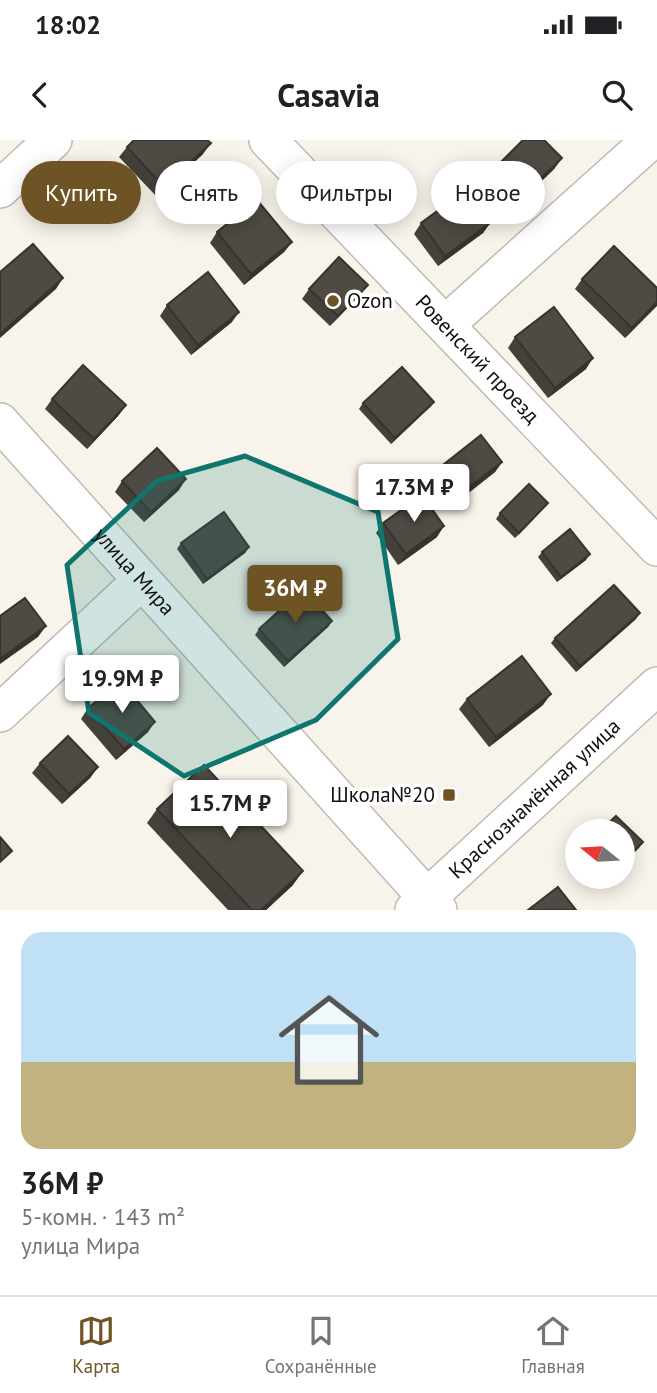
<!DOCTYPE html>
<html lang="ru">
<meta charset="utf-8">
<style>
:root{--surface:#fff;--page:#f2f2f2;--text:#202124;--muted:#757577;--line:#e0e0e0;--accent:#6e5325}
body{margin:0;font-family:"PT Sans",sans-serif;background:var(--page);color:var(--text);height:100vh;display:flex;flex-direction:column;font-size:26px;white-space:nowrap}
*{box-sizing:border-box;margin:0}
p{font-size:23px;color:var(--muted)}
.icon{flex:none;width:38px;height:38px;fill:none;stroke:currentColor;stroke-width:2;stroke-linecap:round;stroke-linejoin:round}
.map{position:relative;height:770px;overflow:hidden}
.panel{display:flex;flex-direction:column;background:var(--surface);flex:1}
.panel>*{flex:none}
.guide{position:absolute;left:21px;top:21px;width:616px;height:63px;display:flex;gap:14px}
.needle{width:46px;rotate:288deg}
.tools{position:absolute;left:565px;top:679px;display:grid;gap:14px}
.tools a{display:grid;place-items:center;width:70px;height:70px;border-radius:50%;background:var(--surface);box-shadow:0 4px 18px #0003;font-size:35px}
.price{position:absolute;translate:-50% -60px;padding:0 16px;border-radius:7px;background:#fff;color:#222;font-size:23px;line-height:46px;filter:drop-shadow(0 2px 4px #0008)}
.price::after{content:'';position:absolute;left:50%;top:42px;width:21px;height:16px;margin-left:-10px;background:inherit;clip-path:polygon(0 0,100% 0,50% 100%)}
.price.on{background:var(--accent);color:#fff}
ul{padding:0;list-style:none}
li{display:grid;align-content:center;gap:14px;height:371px;padding:0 21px}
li+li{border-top:2px solid var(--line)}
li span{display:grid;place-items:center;height:217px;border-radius:21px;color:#555}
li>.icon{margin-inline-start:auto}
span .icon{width:126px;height:126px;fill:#fffc;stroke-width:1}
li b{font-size:30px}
.pill{padding:0 24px;border-radius:32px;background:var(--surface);box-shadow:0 4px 18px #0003;font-size:24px;line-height:63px}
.pill.on{background:var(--accent);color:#fff}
.status{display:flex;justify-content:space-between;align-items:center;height:49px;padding:0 35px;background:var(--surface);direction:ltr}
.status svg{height:19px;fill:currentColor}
header{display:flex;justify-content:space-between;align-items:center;height:91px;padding:0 21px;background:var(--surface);font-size:32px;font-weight:800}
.tabs{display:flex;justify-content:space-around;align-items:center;height:98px;border-top:2px solid var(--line);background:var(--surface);font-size:19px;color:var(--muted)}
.tabs a{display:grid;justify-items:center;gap:4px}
.tabs .on{color:var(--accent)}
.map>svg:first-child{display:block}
</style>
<div class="status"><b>18:02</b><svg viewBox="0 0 49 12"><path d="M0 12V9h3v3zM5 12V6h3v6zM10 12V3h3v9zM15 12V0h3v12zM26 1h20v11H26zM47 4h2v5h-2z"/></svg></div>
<header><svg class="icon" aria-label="back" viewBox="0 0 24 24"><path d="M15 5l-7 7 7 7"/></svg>Casavia<svg class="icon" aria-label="search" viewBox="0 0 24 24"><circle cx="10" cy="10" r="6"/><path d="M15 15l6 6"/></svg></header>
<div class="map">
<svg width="657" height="770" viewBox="0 0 657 770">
<rect width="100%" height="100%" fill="#f9f4eb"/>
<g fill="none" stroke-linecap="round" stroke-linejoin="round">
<defs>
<g id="minor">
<path id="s1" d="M268 0 657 407"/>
<path d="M0 49 53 0"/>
<path d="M445 185 651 0"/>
<path id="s2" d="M0 282 438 770"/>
<path d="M0 573 141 441"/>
<path id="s3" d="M414 770 657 546"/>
</g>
</defs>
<use href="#minor" stroke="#c0bbb3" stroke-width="40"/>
<use href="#minor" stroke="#fff" stroke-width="37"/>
</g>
<path fill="#44403a" d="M127 7 203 14 157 57 119 17Z
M562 18 554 29 515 67 488 39 495 28Z
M421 83H490L483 93 438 126 414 94Z
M217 92 292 102 284 112 244 145 210 103Z
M582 139 657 148V165L625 198 575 149Z
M368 145 360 155 330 186 302 159 309 149Z
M167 165 232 182 191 215 160 176Z
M515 197 586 229 548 258 508 208Z
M52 259 126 265 118 276 87 309 45 269Z
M434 262 430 267 391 304 359 269 363 263Z
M502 322 495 332 457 362 436 335 443 325Z
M122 341 179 350 144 382 115 352Z
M544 368 515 398 496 379 500 373Z
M383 383 437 397 398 425 376 393Z
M181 403 249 407 245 413 203 444 177 409Z
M542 412 586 420 557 442 538 417Z
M636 479 576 532 551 503 555 498Z
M332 481 328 487 284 527 255 495 259 489Z
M467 559 543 565 489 607 459 569Z
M88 568 148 592 116 620 81 579Z
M40 623 98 627 90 638 62 664 32 633Z
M157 669 293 745 266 770H228L147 683Z"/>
<path fill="#37342f" d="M211 3 203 14 157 57 164 47Z
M562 18 554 29 515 67 523 56Z
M490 83 483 93 438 126 445 116Z
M292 102 284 112 244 145 251 134Z
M63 138 56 149 0 198V194Z
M368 145 360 155 330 186 338 176Z
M657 162V166L625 198 632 188Z
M239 172 232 182 191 215 198 205Z
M593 218 586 229 548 258 555 248Z
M434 262 430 267 391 304 395 298Z
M126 265 118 276 87 309 94 299Z
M502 322 495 332 457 362 464 351Z
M186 339 179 350 144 382 151 372Z
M548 363 544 368 515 398 519 393Z
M444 386 437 397 398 425 406 414Z
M249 407 245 413 203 444 207 439Z
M590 414 586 420 557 442 561 437Z
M640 473 636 479 576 532 580 526Z
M332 481 328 487 284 527 288 521Z
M46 486 38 497 0 524V519Z
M551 554 543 565 489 607 496 597Z
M155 582 148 592 116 620 124 609Z
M98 627 90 638 62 664 69 654Z
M643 702 639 708 623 724V722Z
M303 731 293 745 266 770H261Z"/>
<path fill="#4f4a43" stroke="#37342f" stroke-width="2" d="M134 0H207L211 3 164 47 127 7Z
M523 0H544L562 18 523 56 495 28Z
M466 50 490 83 445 116 421 83Z
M257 60 292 102 251 134 217 92Z
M33 104 63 138 0 194V132Z
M614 106 657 148V162L632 188 582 139Z
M339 117 368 145 338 176 309 149Z
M208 132 239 172 198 205 167 165Z
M554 167 593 218 555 248 515 197Z
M83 225 126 265 94 299 52 259Z
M402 227 434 262 395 298 363 263Z
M481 295 502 322 464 351 443 325Z
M157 308 186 339 151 372 122 341Z
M529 344 548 363 519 393 500 373Z
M422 355 444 386 406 414 383 383Z
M224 372 249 407 207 439 181 403Z
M570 389 590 414 561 437 542 412Z
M614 445 640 473 580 526 555 498Z
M303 449 332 481 288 521 259 489Z
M25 458 46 486 0 519V476Z
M522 516 551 554 496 597 467 559Z
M121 541 155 582 124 609 88 568Z
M68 596 98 627 69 654 40 623Z
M204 625 303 731 261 770H252L157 669Z
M616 676 643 702 623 722V691H600Z
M0 697 12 711 0 722Z
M558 747 576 770H528Z"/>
<path fill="#0f766e" fill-opacity="0.2" stroke="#0f766e" stroke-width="5" stroke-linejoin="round" d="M245 316 378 372 398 499 316 580 184 636 89 573 67 425 157 341Z"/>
<g fill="#6e5325" stroke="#fff" stroke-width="2.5">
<circle cx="333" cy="161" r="7"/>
<rect x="442" y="648" width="14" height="14" rx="3.5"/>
</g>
<g text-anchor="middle" stroke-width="7" stroke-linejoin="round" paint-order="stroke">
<g font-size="21" fill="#13110f" stroke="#fff" text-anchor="start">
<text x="347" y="168">Ozon</text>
<text x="435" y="662" text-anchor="end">Школа№20</text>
</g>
<g font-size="21" fill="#13110f" stroke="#fff">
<text dy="7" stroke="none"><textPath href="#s1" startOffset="303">Ровенский проезд</textPath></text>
<text dy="7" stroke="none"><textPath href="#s2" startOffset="201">улица Мира</textPath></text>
<text dy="7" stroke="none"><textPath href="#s3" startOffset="164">Краснознамённая улица</textPath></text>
</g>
</g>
</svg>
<div class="tools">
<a><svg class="needle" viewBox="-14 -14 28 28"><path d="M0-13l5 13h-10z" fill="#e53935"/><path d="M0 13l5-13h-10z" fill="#757577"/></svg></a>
</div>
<b class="price" style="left:414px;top:384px">17.3M ₽</b>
<b class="price on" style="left:295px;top:485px">36M ₽</b>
<b class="price" style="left:122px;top:575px">19.9M ₽</b>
<b class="price" style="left:230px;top:700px">15.7M ₽</b>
<div class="guide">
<a class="pill on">Купить</a>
<a class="pill">Снять</a>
<a class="pill">Фильтры</a>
<a class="pill">Новое</a>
</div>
</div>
<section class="panel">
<ul>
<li><span style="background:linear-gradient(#bfe0f5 60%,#c2b280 0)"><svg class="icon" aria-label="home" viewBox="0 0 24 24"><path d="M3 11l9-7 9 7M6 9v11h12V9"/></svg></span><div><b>36M ₽</b><p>5-комн. · 143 m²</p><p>улица Мира</p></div></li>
</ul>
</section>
<nav class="tabs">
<a class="on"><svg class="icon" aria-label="map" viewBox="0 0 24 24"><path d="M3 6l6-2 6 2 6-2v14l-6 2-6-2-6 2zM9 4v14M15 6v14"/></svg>Карта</a>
<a><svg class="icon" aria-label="saved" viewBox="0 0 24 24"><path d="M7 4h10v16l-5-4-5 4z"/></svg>Сохранённые</a>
<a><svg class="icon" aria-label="home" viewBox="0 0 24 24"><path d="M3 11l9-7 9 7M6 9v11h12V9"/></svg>Главная</a>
</nav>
